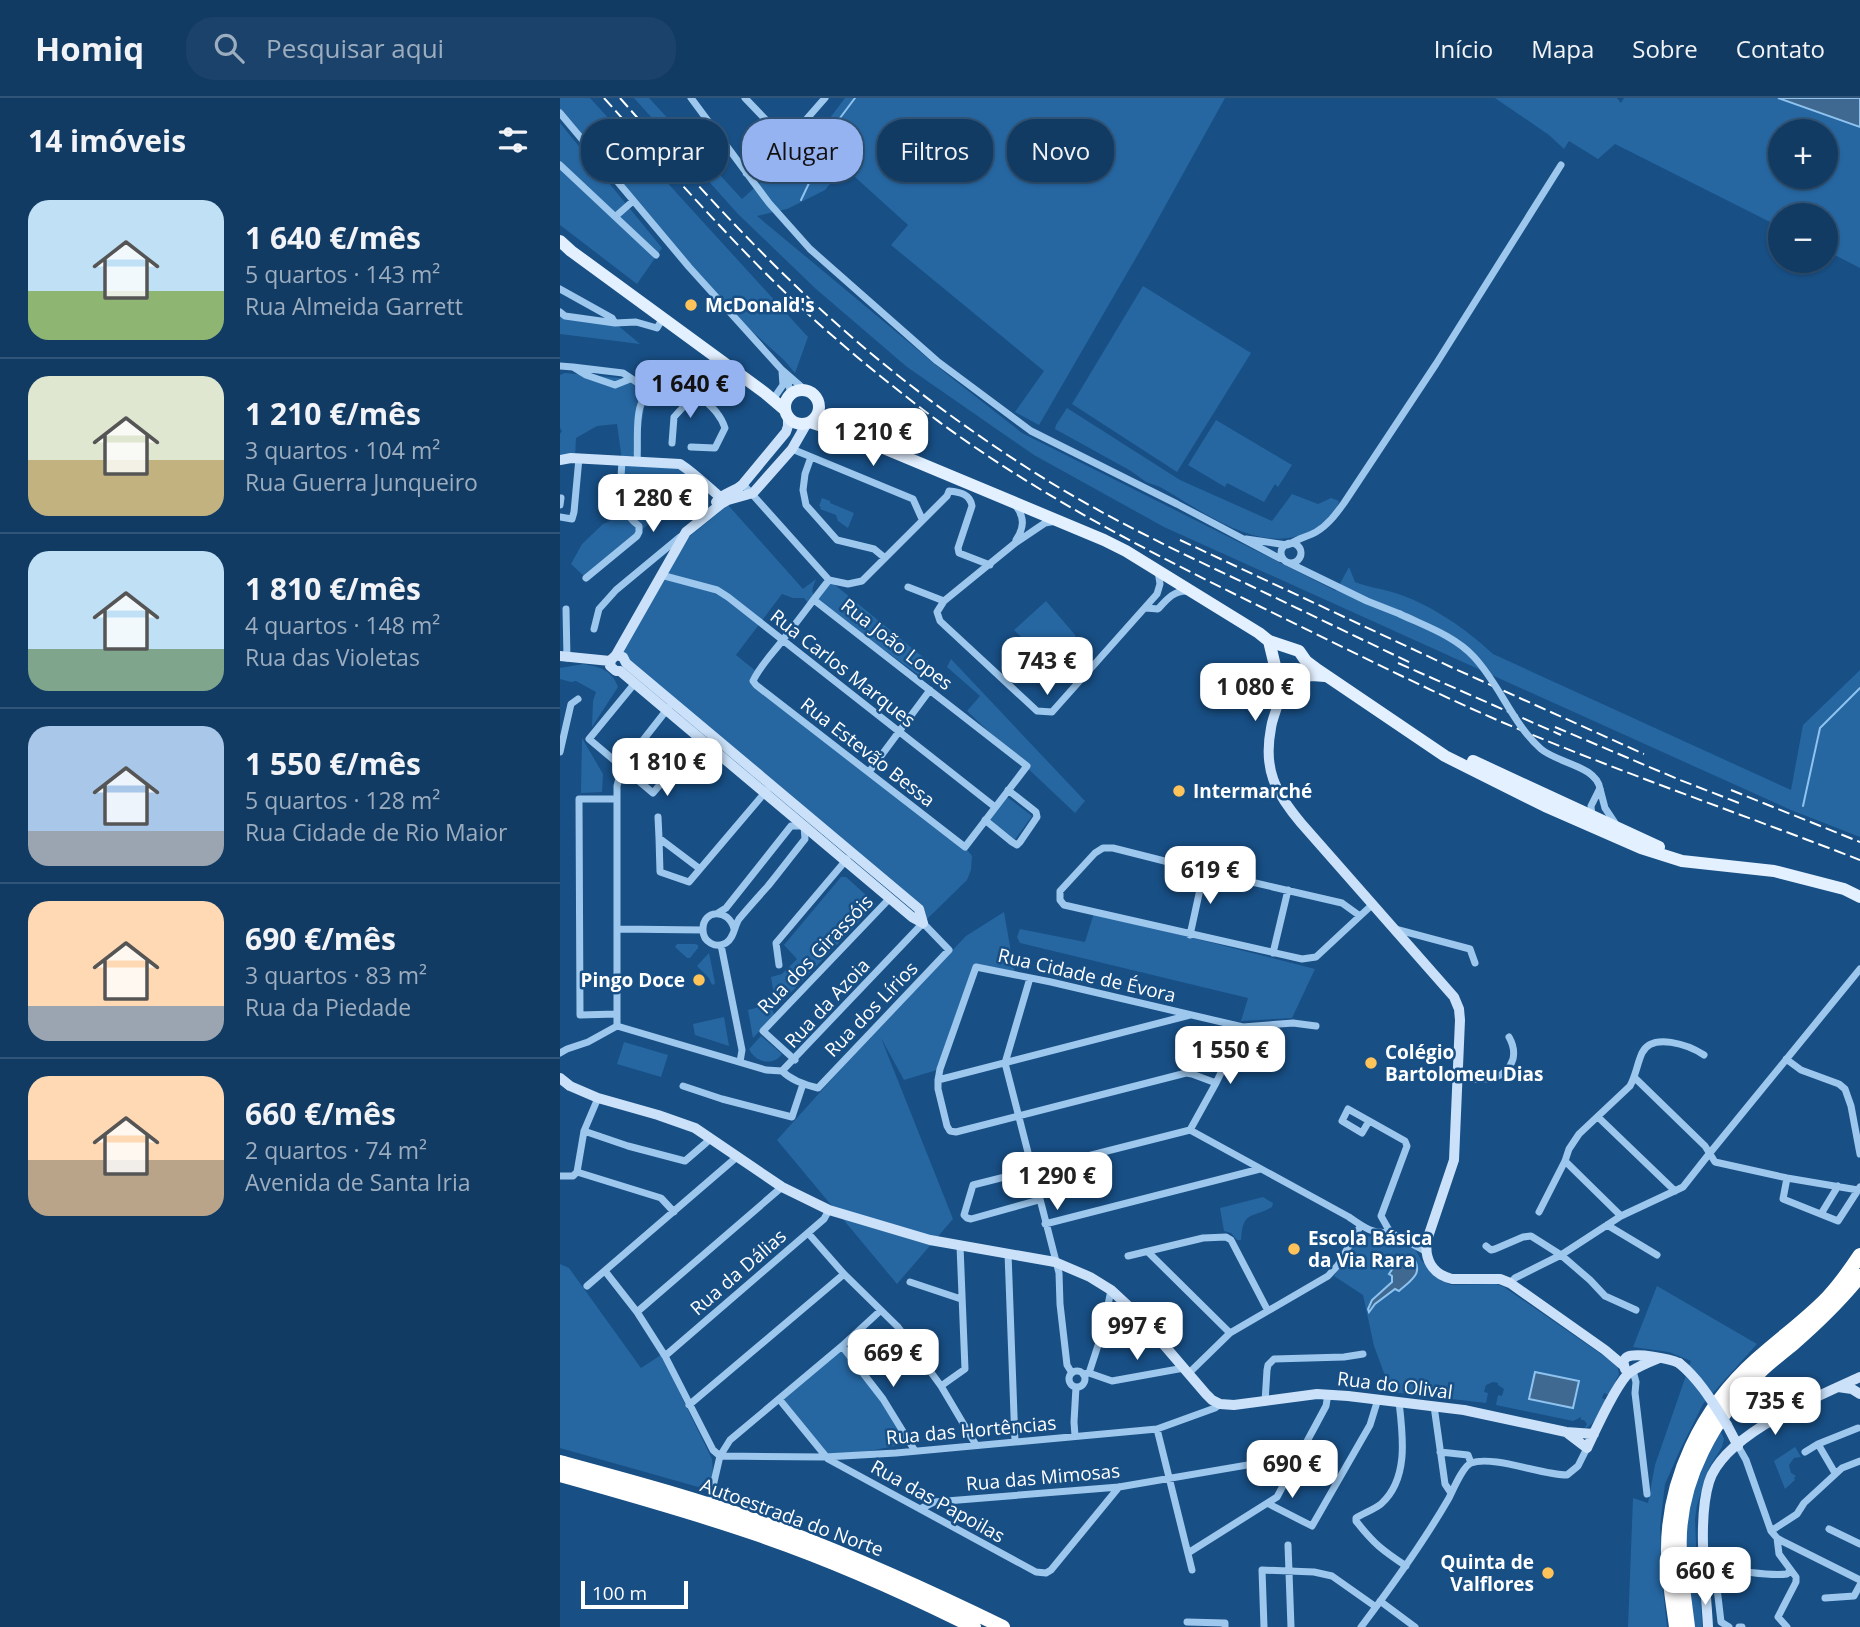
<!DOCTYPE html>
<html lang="pt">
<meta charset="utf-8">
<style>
:root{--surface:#123b64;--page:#1b426a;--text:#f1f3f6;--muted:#9cadbf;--line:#315578;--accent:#95b2f1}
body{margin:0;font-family:"Open Sans",sans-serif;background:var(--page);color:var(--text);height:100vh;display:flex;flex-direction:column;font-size:26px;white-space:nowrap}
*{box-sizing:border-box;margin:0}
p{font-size:23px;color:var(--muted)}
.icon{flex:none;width:38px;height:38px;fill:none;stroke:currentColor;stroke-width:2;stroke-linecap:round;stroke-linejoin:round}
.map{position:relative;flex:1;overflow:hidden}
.drawer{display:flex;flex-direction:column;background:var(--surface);width:560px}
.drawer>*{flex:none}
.top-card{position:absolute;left:21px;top:21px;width:665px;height:63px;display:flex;gap:14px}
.fabs{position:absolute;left:1208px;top:21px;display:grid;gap:14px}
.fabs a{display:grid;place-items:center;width:70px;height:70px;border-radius:50%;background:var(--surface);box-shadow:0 2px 5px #0004,0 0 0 2px var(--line);font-size:35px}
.scale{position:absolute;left:21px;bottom:18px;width:107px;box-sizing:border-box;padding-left:7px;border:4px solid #fff;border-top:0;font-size:19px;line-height:24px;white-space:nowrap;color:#fff;-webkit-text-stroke:5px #184f85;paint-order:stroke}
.price{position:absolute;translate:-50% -60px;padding:0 16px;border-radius:14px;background:#fff;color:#222;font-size:23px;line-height:46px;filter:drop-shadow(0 2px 4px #0008)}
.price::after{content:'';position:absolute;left:50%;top:42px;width:21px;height:16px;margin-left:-10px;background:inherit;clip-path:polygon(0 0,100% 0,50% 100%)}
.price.current{background:var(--accent);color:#111}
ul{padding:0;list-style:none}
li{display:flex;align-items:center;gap:21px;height:175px;padding:0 28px}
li+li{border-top:2px solid var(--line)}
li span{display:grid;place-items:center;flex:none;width:196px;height:140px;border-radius:21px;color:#555}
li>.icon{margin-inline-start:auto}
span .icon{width:84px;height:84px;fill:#fffc;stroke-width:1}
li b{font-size:30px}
h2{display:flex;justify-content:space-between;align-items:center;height:84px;padding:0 28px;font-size:30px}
.pill{padding:0 24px;border-radius:28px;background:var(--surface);box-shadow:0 2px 5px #0004,0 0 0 2px var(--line);font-size:24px;line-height:63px}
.pill.current{background:var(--accent);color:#111}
header{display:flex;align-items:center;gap:42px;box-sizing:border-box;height:98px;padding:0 35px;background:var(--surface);border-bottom:2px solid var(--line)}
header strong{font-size:33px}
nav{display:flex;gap:38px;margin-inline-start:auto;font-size:24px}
.search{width:490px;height:63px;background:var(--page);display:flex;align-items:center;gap:18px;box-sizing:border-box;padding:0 24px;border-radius:28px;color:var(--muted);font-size:26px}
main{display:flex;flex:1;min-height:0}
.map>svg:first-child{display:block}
</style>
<header>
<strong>Homiq</strong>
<div class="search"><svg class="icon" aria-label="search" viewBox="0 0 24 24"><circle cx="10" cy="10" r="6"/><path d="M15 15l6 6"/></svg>Pesquisar aqui</div>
<nav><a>Início</a><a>Mapa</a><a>Sobre</a><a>Contato</a></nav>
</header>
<main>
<section class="drawer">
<h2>14 imóveis<svg class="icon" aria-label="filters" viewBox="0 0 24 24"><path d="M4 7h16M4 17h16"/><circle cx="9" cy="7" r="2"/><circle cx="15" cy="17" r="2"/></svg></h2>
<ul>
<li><span style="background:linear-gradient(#bfe0f5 65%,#8fb573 0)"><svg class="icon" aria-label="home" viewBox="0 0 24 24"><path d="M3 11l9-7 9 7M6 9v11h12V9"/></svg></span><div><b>1 640 €/mês</b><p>5 quartos · 143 m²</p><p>Rua Almeida Garrett</p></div></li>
<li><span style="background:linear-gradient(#dfe7d0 60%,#c2b280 0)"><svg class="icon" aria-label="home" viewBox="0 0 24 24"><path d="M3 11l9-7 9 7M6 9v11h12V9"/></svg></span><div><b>1 210 €/mês</b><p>3 quartos · 104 m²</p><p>Rua Guerra Junqueiro</p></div></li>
<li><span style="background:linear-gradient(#bfe0f5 70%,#7fa58c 0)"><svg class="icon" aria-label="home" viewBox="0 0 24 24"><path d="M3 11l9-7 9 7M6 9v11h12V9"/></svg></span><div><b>1 810 €/mês</b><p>4 quartos · 148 m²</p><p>Rua das Violetas</p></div></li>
<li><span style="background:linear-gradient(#a9c7e8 75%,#9aa5b1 0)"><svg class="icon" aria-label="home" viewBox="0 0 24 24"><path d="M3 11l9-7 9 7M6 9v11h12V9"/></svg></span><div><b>1 550 €/mês</b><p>5 quartos · 128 m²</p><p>Rua Cidade de Rio Maior</p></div></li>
<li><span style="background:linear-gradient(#ffd9b3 75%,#9aa5b1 0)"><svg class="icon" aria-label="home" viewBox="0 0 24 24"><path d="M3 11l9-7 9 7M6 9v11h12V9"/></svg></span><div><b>690 €/mês</b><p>3 quartos · 83 m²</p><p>Rua da Piedade</p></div></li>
<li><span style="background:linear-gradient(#ffd9b3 60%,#b9a48a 0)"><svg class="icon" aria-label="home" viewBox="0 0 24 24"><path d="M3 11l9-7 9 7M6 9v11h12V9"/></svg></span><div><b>660 €/mês</b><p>2 quartos · 74 m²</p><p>Avenida de Santa Iria</p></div></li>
</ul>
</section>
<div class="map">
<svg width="1300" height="1529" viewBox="0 0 1300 1529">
<rect width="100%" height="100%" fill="#184f85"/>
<path fill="#2667a2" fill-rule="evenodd" d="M0 0H30L248 239 235 275 224 262 167 211 0 15Z
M74 0H89L182 101 264 28 285 0H665L588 139 479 327 455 314 484 273 331 147 348 127 284 69 265 92 227 111 197 118 388 277 462 335 776 493 789 469 795 484C807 489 819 490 832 494 869 505 905 530 933 556L1231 692 1243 627 1300 572V739L1231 712 604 429 474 357 347 269 256 191 178 116Z
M935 0H1057L1061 5 1064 0H1218L1300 29V170L1265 152V117H1220V129L1055 46 1038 61 1009 43 1004 51 989 37ZM1220 33H1265V79H1220Z
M0 25 102 150 77 186 0 127Z
M583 188 691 255 617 374 512 306Z
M0 214 55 225 80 246 0 236Z
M5 275 70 281 87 291 77 356 64 361 107 364 132 374 135 386 26 480 11 466 22 446 43 426 50 423 62 409V362L57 326 37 328 16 340 15 360 0 362V336L2 333 0 330V277Z
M507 310 620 382 712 423 732 396 758 406 771 400 779 403C777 413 767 423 759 428 707 464 646 415 600 389L586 384 571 373 495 331 496 327Z
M656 322 732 367 718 389 715 386 704 404 667 385 665 389 628 367Z
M262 400 270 403V405L294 415 288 430 278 423 276 417 260 411 261 409 259 408Z
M168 407 243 491 256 481C254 488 249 493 256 499L250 507 244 500H233L222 496 176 557 197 574 193 582 405 749 412 758 411 772 407 782 363 825 359 811 57 556 130 438Z
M269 482 369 564 360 578 256 503Z
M486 503 516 538 486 563 454 532Z
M391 561 525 703 515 715 407 613 420 598 387 569Z
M23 566C40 569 52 572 58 589L32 629 33 603 36 594 16 583 11 584 0 581V570Z
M22 640 43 676 42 694 21 695Z
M446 698 472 718 454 743 428 723Z
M281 779H286L316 806 216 910 211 879 222 876 237 861 224 847Z
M444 814 455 877 416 869 380 971 344 982 321 940 393 1121 337 1186 217 1042 317 931 406 838Z
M534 815 755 871 732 920 681 923 688 900 460 845 457 839 460 831 525 844Z
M117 846H135L138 847V850L130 860H127L115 849Z
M149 855 155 885 153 887 151 885 149 880 137 868Z
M211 906 214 917 193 940 188 912Z
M164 919 169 948 135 937 133 926Z
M201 938 222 956C213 969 195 964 189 951Z
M64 944 108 957 101 979 57 966Z
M703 1099 713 1105 712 1109C691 1121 683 1112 681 1142H677L671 1135 664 1133 660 1110Z
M800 1138 834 1140 855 1151 861 1162 880 1182 891 1187 936 1186 944 1189 1057 1267 1059 1276 1049 1297 1044 1295 1042 1300 1046 1302C1040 1313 1036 1326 1024 1331L1027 1326 1024 1322H1021V1319L1013 1323 936 1307 938 1297 942 1298 944 1291 938 1287V1285L933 1284 926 1287 924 1294 928 1295 926 1305 831 1294 814 1248 803 1197 774 1178Z
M0 1166 9 1170 81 1270 101 1257 152 1361 153 1376 149 1392 0 1350Z
M1097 1188 1197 1246 1143 1306 1120 1352 1105 1386 1100 1429 1102 1483 1107 1529H1068L1073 1400 1088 1405 1095 1367 1131 1263 1109 1254 1073 1249Z
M282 1248 350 1345 268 1361 222 1300Z
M1160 1332 1164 1341 1162 1349 1150 1368 1145 1381 1137 1407 1135 1421 1136 1447 1140 1475 1142 1529H1134C1130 1496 1123 1452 1128 1420 1132 1390 1145 1358 1160 1332Z
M1235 1349 1241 1359 1234 1360 1229 1367 1231 1375 1236 1378 1234 1380 1235 1382 1225 1391 1214 1363Z"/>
<path fill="#406991" stroke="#8fc3ef" stroke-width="2" d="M1218 0H1300V29Z
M844 1157H852C865 1176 851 1182 839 1193L835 1191 815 1206 809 1214 808 1211 812 1202 832 1184V1178L829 1176 837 1164 839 1159Z
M975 1274 1019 1283 1013 1310 969 1301Z"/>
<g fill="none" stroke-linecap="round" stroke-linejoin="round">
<path stroke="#8fc3ef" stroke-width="2" d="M241 102 280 20 295 0
M1243 708 1260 630 1300 590"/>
<path stroke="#9dc7ed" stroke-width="7" d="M131 0 209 105 250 151 377 263 471 333 617 406 719 460 723 461
M185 0 226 43
M0 15 129 169 222 272 245 292
M0 67 96 157
M186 75 230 40 265 0
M56 118 73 103
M0 191 52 220 55 225 5 218 0 214
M55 225 76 224 97 230 103 220
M0 268 13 269
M226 279 231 295
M70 281 55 287 26 277 13 269 63 275 87 291
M216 297 223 287 222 273
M112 345 114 319 136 295
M232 351 353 401 362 421
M251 359 245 376 243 392 246 407 277 442 314 451 325 460
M77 363C79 332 71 304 98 282 110 271 125 282 135 293 147 306 159 312 165 330L155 350 131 349
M183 386 269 482 288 486 302 483 387 398 389 393C400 394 410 396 412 408L398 450 399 455 430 467
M0 407 1 400
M0 419 12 421 14 414 19 360
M686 441 727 447
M456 442C464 430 465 420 456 408
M721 455a10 10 0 1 1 20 0a10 10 0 1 1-20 0Z
M730 446C739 440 747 439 756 434 768 427 776 416 784 405L876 266 1001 67
M729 465 807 503 840 516
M101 477 157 492 168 499 435 709
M26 480 77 438 79 434V428C55 410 61 389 62 362
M348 489 384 503 454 446 476 431 485 425 496 423
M254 502 467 668 405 749 196 587 193 583C200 568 212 556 222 543 238 523 253 502 269 482
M384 503 377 514 380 523 477 613 492 614 597 496 600 486 598 473
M586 510 598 511C607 501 613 493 627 493
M6 511 7 560
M34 531 39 511 56 492 120 439
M75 585 29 641 93 695 139 640
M0 654 11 606 18 601
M309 674 370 592
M1040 691 1045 710 1055 725
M56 701H19L20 917 56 916
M98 719 99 740
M1032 720 1031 708 1039 692
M425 722 452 744 457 747 460 744 477 719 476 714 448 692
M140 771 99 740 100 774 129 784 207 692
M158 815 166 810 231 728H244
M800 818 756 859 742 861 504 807 500 802V793L535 755 543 750H553L644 773 782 805 800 818 813 806
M58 831 143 832
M174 831C169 810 142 811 143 832 143 844 156 851 166 845 174 840 174 829 179 821 188 810 198 799 208 788 221 772 233 756 245 741L244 728
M835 831 910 851 915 865
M630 837 644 773
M161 847 182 952 180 964
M713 855 728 792
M219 867 216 845 287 761
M470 880 445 965 499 1175 500 1206 507 1267 512 1275
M57 928V688L62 669 109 609
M0 955 7 951 28 944 57 928 206 972 222 973 363 825 389 852 258 990C245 987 232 983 222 973
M1226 961 1241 972 1279 986 1285 991 1291 1008 1300 1056
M235 962 203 933 330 800
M1075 980 1145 1048 1155 1064 1227 1080 1298 1092
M898 981C919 981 945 986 953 961 955 952 953 946 949 939
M378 982 630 917
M656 985 632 976 626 975 396 1034 390 1033 387 1028 378 991V982L380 971 416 869 491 884 683 929 733 925 756 928
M123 988 162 1001 232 1019 243 986
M1038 1019 1115 1093
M809 1023 802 1035 782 1023 788 1011 845 1043 847 1048 821 1118 830 1134 865 1153
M630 1032 656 985 683 929
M24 1033 68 1048 125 1063 147 1044 150 1039
M1005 1063 1061 1118
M17 1074 101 1100 114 1114
M17 1074 24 1033 38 1000
M0 1078H13L17 1074
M1227 1080 1223 1101 1278 1123 1300 1089
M479 1102 411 1121 407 1120 404 1117 413 1087 630 1032 789 1119C802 1128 813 1137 830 1134
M979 1114 1005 1063 1009 1051 1019 1036 1070 988C1076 977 1077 966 1082 955 1092 934 1129 947 1144 957
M1261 1116 1278 1088
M485 1126 700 1071
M1047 1127 1097 1157
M248 1135 284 1176 338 1229 381 1288 416 1347
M926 1148 931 1152 935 1151 963 1139 971 1138 1001 1157 1030 1182 1045 1198 1076 1212
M588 1154 670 1235
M448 1155 455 1344
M568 1158 643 1140 666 1139 671 1142 708 1213
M45 1173 77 1214 105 1258 153 1352 160 1358
M350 1184 401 1201
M950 1185 955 1180 1001 1157 1061 1118 1123 1089 1149 1056 1300 871
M27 1188 178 1058
M77 1214 222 1089
M282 1248 323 1301 355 1353
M105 1258 264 1121 269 1112
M509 1281a8 8 0 1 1 16 0a8 8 0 1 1-16 0Z
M1073 1273 1076 1284 1075 1295 1087 1396
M529 1275 552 1283 624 1270
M629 1275 670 1235 768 1178 778 1167 801 1127
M523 1276 529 1275 543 1232 551 1192
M381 1288 405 1271 400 1148
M219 1301 268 1361 476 1474 486 1475 491 1472 559 1389
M705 1304 707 1272 708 1267 714 1261 784 1259 803 1256
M839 1304C843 1338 849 1381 821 1406 813 1412 804 1415 796 1420V1423C814 1446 822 1452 846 1468
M129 1307 284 1176
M874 1308 885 1386 891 1395
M597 1331 632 1472
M515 1338 514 1324 516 1289
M1258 1346 1275 1375
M1178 1348 1186 1362 1211 1433 1217 1440 1224 1444 1300 1482
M880 1354 908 1357 911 1365
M1245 1354 1258 1346 1298 1330
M160 1358 265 1359 336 1355 597 1331 655 1310 660 1306
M151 1397 160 1358 170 1342 282 1248 320 1213
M709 1406 752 1428 810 1327 818 1301
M360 1411 374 1404 559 1389 740 1358
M1269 1431 1300 1446
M1211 1433 1237 1416 1244 1405 1282 1370 1300 1363
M1217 1440 1219 1456 1236 1479V1484L1218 1519 1227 1529
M728 1447 731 1529
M628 1455 717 1399 766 1308 768 1296
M1265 1500 1294 1498 1300 1487
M820 1503 855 1529
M627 1524 665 1525V1529
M704 1529 702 1472 754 1474 772 1478 816 1509
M801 1529C832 1488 863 1445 889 1400 893 1392 903 1368 911 1365 933 1357 982 1377 1007 1377L1018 1368 1027 1350
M1169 1529 1161 1524 1155 1473C1179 1470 1203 1479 1227 1476L1230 1472
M1179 1529H1182"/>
<path stroke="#cae1f9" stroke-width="10" d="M247 325 232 351 193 395 168 402 161 406 126 434 56 557 51 562 50 568 56 573H60L352 819 363 825
M0 362 11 360 120 366C134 375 147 388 160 399L161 406
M156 404C164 394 175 394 183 386L226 334 228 328V319
M56 557 63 559 66 565 359 811 363 825
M0 558 50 563
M718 576C719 587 720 598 717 609 715 616 712 622 711 630 703 671 715 694 741 725L894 899 899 911 900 922 894 1062 867 1142C864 1161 872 1176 892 1181H940L950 1185 1045 1252 1064 1268
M719 606 737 581
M0 980 10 988 38 1000 98 1017 135 1030 222 1089 269 1112 370 1142 495 1164 530 1179 551 1192 580 1219 646 1296 652 1302 660 1306 674 1307 757 1296 788 1298 904 1312 1006 1334 1034 1336
M1065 1271 1063 1263C1065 1262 1065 1260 1067 1259 1076 1254 1110 1261 1119 1265
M1278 1289 1292 1291 1300 1296
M1167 1327 1178 1348
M1006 1334 1027 1350C1035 1333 1057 1284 1070 1274 1079 1268 1089 1264 1099 1260
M1148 1529C1146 1488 1137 1423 1149 1384 1164 1336 1257 1299 1300 1279"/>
<path stroke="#e3f0ff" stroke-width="12" d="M0 143 11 153 205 295 225 312
M225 309a17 17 0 1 1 34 0a17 17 0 1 1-34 0Z
M250 324 265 329 278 331 544 442 566 453 699 535 709 543 739 553 746 563 758 572 885 658 985 708 1081 750 1122 763 1214 773 1284 791 1300 799
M709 543 716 572 721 579 729 582 752 577 765 578
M913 663 1099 749"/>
<path stroke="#fff" stroke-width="14" d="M0 1364C70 1383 141 1402 209 1427 289 1457 367 1492 443 1529
M0 1377C67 1396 133 1414 199 1437 272 1462 344 1494 414 1529
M1116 1529C1113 1505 1108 1480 1108 1455 1107 1382 1142 1310 1196 1262 1219 1241 1246 1222 1268 1199 1280 1186 1290 1172 1300 1157
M1128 1529C1125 1504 1121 1479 1120 1454 1116 1384 1155 1317 1204 1270 1213 1262 1223 1254 1233 1246 1257 1225 1280 1203 1300 1178"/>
<path stroke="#fff" stroke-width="2" stroke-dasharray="12 5" stroke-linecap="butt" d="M44 0C106 69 167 139 233 202 271 238 312 272 353 304 459 387 580 450 701 509 779 547 857 587 937 622 1056 673 1179 715 1300 762
M60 0C118 66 177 132 241 193 310 259 388 319 469 371 539 416 614 452 689 487 743 513 797 539 851 565
M620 442 893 570 1084 656
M838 565 1001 637
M995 629 1120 682 1179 705
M1171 692 1300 744"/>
<path stroke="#9dc7ed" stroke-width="7" d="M840 516C865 528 895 538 914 559 940 587 952 625 981 651 997 665 1037 668 1040 691"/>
<path stroke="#cae1f9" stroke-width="10" d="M1119 1265C1140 1282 1153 1305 1167 1327"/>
</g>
<g fill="#ffc359" stroke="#184f85" stroke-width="2.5">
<circle cx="131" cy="207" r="7"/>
<circle cx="619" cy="693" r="7"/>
<circle cx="139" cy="882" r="7"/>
<circle cx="811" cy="965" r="7"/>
<circle cx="734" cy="1151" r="7"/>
<circle cx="988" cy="1475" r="7"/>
</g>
<g text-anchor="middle" stroke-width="5" stroke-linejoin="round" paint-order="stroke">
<g font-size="19" font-weight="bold" fill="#fff" stroke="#184f85" text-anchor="start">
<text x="145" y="214">McDonald's</text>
<text x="633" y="700">Intermarché</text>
<text x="125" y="889" text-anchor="end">Pingo Doce</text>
<text x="825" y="961">Colégio<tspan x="825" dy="22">Bartolomeu Dias</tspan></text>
<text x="748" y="1147">Escola Básica<tspan x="748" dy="22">da Via Rara</tspan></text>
<text x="974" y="1471" text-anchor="end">Quinta de<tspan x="974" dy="22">Valflores</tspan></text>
</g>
<g font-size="19" fill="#fff" stroke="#184f85">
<text transform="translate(337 546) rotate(38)" y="7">Rua João Lopes</text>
<text transform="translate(283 570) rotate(38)" y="7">Rua Carlos Marques</text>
<text transform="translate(308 654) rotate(38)" y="7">Rua Estevão Bessa</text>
<text transform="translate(255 856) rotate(-46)" y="7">Rua dos Girassóis</text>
<text transform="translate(527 877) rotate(13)" y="7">Rua Cidade de Évora</text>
<text transform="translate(267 905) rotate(-47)" y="7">Rua da Azoia</text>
<text transform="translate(311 911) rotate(-46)" y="7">Rua dos Lírios</text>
<text transform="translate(178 1174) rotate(-41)" y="7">Rua da Dálias</text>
<text transform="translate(835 1287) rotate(7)" y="7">Rua do Olival</text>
<text transform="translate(411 1332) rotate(-5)" y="7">Rua das Hortências</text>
<text transform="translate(483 1379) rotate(-5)" y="7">Rua das Mimosas</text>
<text transform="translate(378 1403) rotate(29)" y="7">Rua das Papoilas</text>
<text transform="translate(232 1419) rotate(20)" y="7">Autoestrada do Norte</text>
</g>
</g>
</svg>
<div class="fabs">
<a>+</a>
<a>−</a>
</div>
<div class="scale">100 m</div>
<b class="price current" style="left:130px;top:322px">1 640 €</b>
<b class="price" style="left:313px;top:370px">1 210 €</b>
<b class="price" style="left:93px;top:436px">1 280 €</b>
<b class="price" style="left:487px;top:599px">743 €</b>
<b class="price" style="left:695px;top:625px">1 080 €</b>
<b class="price" style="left:107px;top:700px">1 810 €</b>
<b class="price" style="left:650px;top:808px">619 €</b>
<b class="price" style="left:670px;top:988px">1 550 €</b>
<b class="price" style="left:497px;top:1114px">1 290 €</b>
<b class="price" style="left:577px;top:1264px">997 €</b>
<b class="price" style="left:333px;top:1291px">669 €</b>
<b class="price" style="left:1215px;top:1339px">735 €</b>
<b class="price" style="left:732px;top:1402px">690 €</b>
<b class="price" style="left:1145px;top:1509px">660 €</b>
<div class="top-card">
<a class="pill">Comprar</a>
<a class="pill current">Alugar</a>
<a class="pill">Filtros</a>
<a class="pill">Novo</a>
</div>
</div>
</main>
